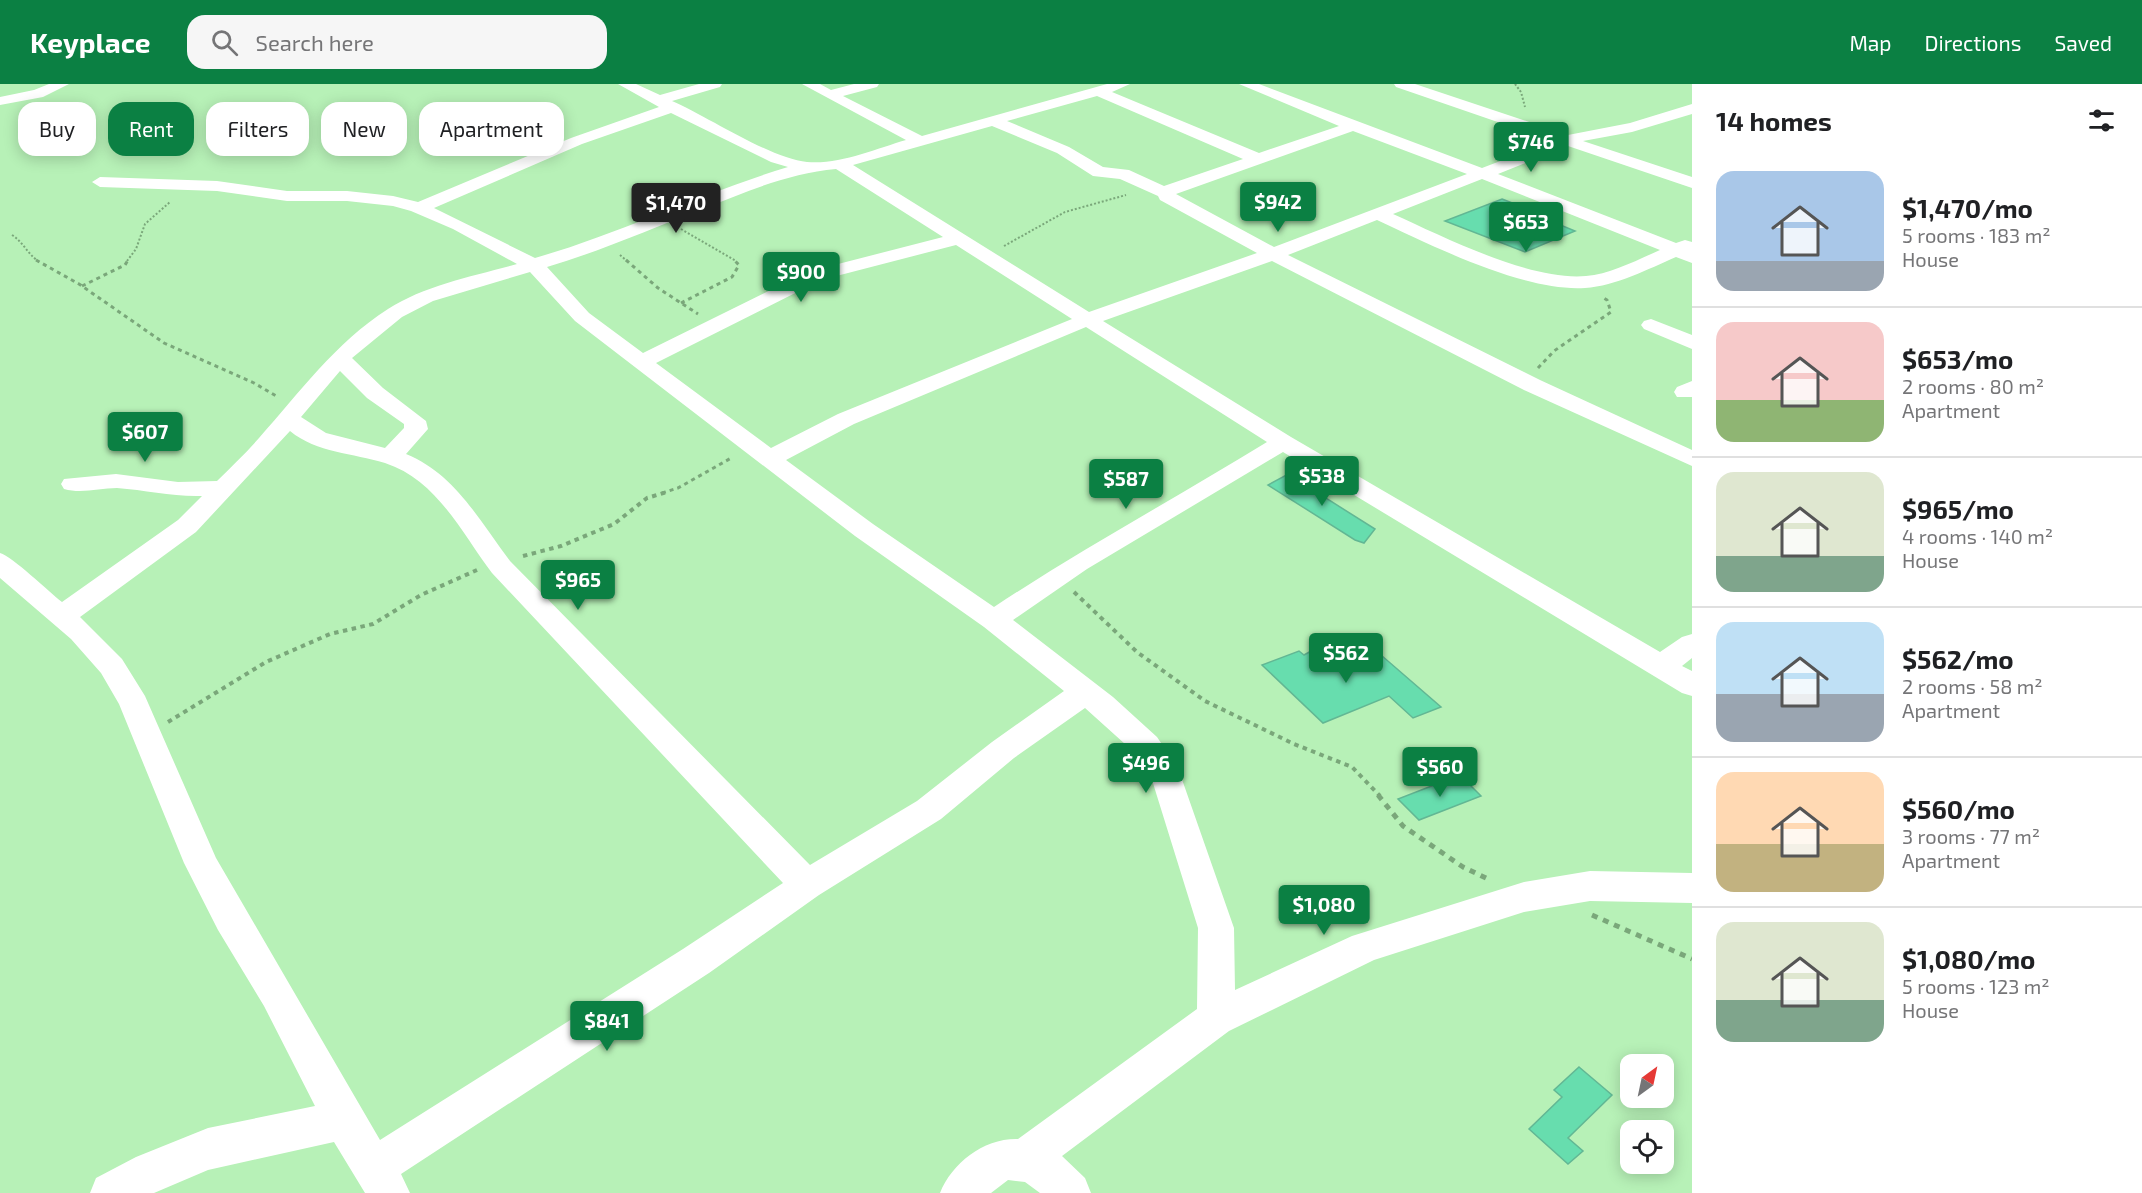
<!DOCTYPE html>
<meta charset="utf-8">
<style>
:root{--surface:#fff;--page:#f6f6f6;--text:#202124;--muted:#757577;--line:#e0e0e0;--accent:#0b8043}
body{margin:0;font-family:"Exo 2",sans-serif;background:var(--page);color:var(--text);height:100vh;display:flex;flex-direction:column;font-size:22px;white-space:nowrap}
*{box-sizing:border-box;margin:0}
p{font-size:20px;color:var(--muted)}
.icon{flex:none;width:33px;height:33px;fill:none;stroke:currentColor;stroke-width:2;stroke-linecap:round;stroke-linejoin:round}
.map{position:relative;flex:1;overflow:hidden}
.drawer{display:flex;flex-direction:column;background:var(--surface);width:450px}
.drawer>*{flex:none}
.top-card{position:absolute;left:18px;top:18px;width:570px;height:54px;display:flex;gap:12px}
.needle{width:39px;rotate:33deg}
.controls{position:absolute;left:1620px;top:970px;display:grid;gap:12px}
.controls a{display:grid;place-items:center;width:54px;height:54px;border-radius:12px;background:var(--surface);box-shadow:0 3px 15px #0003;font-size:30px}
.price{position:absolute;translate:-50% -51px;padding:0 14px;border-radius:6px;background:var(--accent);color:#fff;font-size:20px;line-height:39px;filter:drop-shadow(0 2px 3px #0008)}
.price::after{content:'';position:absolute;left:50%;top:36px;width:18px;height:14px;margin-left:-9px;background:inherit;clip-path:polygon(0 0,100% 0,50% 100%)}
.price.current{background:#222;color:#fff}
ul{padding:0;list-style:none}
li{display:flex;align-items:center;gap:18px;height:150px;padding:0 24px}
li+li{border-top:2px solid var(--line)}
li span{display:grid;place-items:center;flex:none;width:168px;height:120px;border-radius:18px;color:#555}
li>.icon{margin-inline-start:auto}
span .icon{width:72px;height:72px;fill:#fffc;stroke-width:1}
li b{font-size:26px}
h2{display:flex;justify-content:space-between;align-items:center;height:72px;padding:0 24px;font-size:26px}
.tag{padding:0 21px;border-radius:18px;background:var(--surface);box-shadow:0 3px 15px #0003;font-size:21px;line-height:54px}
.tag.current{background:var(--accent);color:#fff}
header{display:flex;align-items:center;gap:36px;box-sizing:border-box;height:84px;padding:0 30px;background:var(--accent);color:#fff}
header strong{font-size:28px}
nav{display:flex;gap:33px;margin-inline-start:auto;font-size:21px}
.search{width:420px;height:54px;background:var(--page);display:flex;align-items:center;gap:15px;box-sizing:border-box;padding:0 21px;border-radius:18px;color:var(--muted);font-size:22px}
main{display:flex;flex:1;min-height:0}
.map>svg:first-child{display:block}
</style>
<header>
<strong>Keyplace</strong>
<div class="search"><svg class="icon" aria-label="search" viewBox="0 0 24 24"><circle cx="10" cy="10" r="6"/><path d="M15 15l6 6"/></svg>Search here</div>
<nav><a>Map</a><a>Directions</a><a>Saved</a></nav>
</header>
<main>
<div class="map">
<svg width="1692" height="1109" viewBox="0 0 1692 1109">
<rect width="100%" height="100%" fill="#b7f1b7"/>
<path fill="#67ddae" stroke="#62b794" stroke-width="1.5" d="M1502 115 1533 127 1529 128 1575 147 1525 168 1445 137Z
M1290 389 1324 409 1321 411 1375 445 1364 459 1355 456 1268 401Z
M1322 561 1351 583 1381 571 1441 623 1413 634 1389 612 1323 639 1262 581 1299 567 1304 571Z
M1460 691 1481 712 1419 736 1398 715Z
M1579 983 1612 1011 1568 1054 1583 1067 1568 1080 1529 1045 1562 1013 1554 1006Z"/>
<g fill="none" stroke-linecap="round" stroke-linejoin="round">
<path stroke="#7aa77a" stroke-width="2" stroke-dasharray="2 2" stroke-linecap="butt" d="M1515 0 1521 8 1525 23
M681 145 736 177
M12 151C23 158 27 169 38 177
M1004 162 1065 128 1126 111
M620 171 627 177
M127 177 136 165 145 140 170 118"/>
<path stroke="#7aa77a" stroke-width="3" stroke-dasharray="4 4" stroke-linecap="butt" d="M36 176 79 200 164 259 254 299 278 313
M626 176 658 204 698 230
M82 202 125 181 128 176
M681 219 732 193 739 181 734 176
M1538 284 1554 267 1611 228 1607 216 1602 213
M662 409 678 404 733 373"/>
<path stroke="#7aa77a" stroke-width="4" stroke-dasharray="4.5 4.5" stroke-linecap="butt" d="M523 472 561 462 614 440 647 414 667 408
M1074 508 1137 568 1205 617 1294 660 1352 683 1380 712
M168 638 266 578 330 550 373 540 421 511 477 486"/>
<path stroke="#7aa77a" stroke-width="5" stroke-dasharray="6 6" stroke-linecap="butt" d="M1378 711 1403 742 1463 783 1488 795
M1592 831 1692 875"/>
<path fill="#fff" fill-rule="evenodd" d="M49 0H69L43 13 0 21V13L34 6Z
M618 0H636L660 11 699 0H722L720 3 672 17C707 32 771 75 807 78 839 81 875 65 906 56L802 0H820L831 6 854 0H879L877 3 843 12 922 52 1107 0H1130L1112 8 1259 69 1339 42 1239 0H1259L1482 84 1553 57 1396 3 1394 0H1415L1568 51 1630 39 1692 20V30L1632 48 1583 57 1692 93V104L1568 62 1498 90 1676 159 1685 156 1692 158V179L1676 173C1648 185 1616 202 1585 204 1524 208 1433 162 1377 136L1288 171 1540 296 1692 366V382L1524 306 1272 177 1103 237 1291 353 1660 568 1682 553 1692 550V574L1682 582 1692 587V612L1682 609 1283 368 1087 485 1013 536 1113 613 1157 653 1178 684 1234 844 1235 906 1352 852 1524 798 1590 787 1692 789V819L1590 817 1524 828 1374 876 1229 947 1062 1072 1085 1094 1091 1109H1040L1025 1098 1008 1096 991 1109H940C952 1079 984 1054 1018 1055L1197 925 1198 844 1152 696 1135 669 1085 624 1014 674 941 735 819 811 709 889 401 1090 410 1109H365L334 1058 208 1086 154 1109H90L96 1094 136 1073 208 1044 315 1022 264 922 218 846 184 779 119 620 101 589 71 555 0 494V469C13 473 48 507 62 518L178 436 202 412C173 413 146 406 117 404 99 404 82 410 64 405L61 400 64 395 116 390 178 398 217 397C231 383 246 369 259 354 300 308 335 259 388 225 425 201 474 192 517 180L453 145 411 127 393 122 347 117H287L217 107 100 103 92 98 100 93 217 97 287 107H347L393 112 418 118 571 54 659 23ZM1097 12 1243 75 1164 102 1129 86 1103 83 1069 63 1007 37ZM671 29 771 78 788 83C702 109 621 149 535 174L434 124 582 60ZM992 42 1057 69 1093 92 1120 95 1158 112 1160 116 1257 169 1089 228 853 81ZM1353 47 1467 90 1274 163 1176 110ZM836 85 943 153 807 188 643 269 589 229 547 183C601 167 653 144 705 124 748 107 790 89 836 85ZM1482 95 1660 166C1637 176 1611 190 1586 192 1530 197 1444 153 1393 130ZM956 161 1072 235 838 330 771 364 656 279 821 196ZM530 188 575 237 855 452 984 543 1064 607 992 658 917 717 810 781 510 477C479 436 455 390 406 370L428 345 426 337 383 304 352 274 402 233 433 217ZM1086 243 1267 358C1176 414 1083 464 994 523L873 440 786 376 854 340ZM340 287 367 314 404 340V344L385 364 326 349 301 333ZM290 347C317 369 353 369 385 379 437 396 461 448 492 489L783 799 683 865 380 1056 216 774 145 612 122 575 80 533 196 448Z
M1651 235 1692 251V265L1644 245 1641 241 1644 237Z
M1692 297V313H1677L1674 308 1677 303Z"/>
</g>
</svg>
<div class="controls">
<a><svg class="needle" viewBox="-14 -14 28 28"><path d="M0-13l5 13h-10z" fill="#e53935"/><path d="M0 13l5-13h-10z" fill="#757577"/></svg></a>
<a><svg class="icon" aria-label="locate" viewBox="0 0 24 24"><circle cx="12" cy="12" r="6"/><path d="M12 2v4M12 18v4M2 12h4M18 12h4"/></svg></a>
</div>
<b class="price" style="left:1531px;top:89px">$746</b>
<b class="price" style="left:1278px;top:149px">$942</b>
<b class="price current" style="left:676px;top:150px">$1,470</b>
<b class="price" style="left:1526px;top:169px">$653</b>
<b class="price" style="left:801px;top:219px">$900</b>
<b class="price" style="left:145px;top:379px">$607</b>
<b class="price" style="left:1322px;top:423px">$538</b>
<b class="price" style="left:1126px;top:426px">$587</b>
<b class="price" style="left:578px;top:527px">$965</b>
<b class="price" style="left:1346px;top:600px">$562</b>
<b class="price" style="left:1146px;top:710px">$496</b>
<b class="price" style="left:1440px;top:714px">$560</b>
<b class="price" style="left:1324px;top:852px">$1,080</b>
<b class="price" style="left:607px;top:968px">$841</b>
<div class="top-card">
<a class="tag">Buy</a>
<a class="tag current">Rent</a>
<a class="tag">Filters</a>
<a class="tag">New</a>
<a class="tag">Apartment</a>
</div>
</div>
<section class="drawer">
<h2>14 homes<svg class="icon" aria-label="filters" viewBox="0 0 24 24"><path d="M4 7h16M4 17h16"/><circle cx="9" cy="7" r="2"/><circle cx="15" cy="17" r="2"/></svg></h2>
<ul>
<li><span style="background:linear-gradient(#a9c7e8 75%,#9aa5b1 0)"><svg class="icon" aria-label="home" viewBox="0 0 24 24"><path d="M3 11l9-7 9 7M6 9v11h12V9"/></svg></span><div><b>$1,470/mo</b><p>5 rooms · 183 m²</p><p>House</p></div></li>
<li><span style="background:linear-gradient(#f6c9c9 65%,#8fb573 0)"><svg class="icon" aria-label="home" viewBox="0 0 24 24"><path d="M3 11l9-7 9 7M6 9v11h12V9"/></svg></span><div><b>$653/mo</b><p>2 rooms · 80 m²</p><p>Apartment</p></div></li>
<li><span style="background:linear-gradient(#dfe7d0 70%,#7fa58c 0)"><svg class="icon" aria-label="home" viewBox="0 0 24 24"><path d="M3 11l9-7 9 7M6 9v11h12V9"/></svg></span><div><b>$965/mo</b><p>4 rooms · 140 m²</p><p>House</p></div></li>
<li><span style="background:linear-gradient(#bfe0f5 60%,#9aa5b1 0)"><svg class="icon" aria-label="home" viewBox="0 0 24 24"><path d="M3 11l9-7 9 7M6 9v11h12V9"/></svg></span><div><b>$562/mo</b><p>2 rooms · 58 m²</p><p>Apartment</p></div></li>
<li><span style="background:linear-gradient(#ffd9b3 60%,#c2b280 0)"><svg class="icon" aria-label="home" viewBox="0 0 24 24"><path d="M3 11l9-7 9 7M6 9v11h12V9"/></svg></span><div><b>$560/mo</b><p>3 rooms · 77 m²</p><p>Apartment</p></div></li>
<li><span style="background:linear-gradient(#dfe7d0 65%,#7fa58c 0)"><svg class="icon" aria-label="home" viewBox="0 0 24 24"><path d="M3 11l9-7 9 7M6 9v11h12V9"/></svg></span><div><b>$1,080/mo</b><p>5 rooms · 123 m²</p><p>House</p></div></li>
</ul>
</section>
</main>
